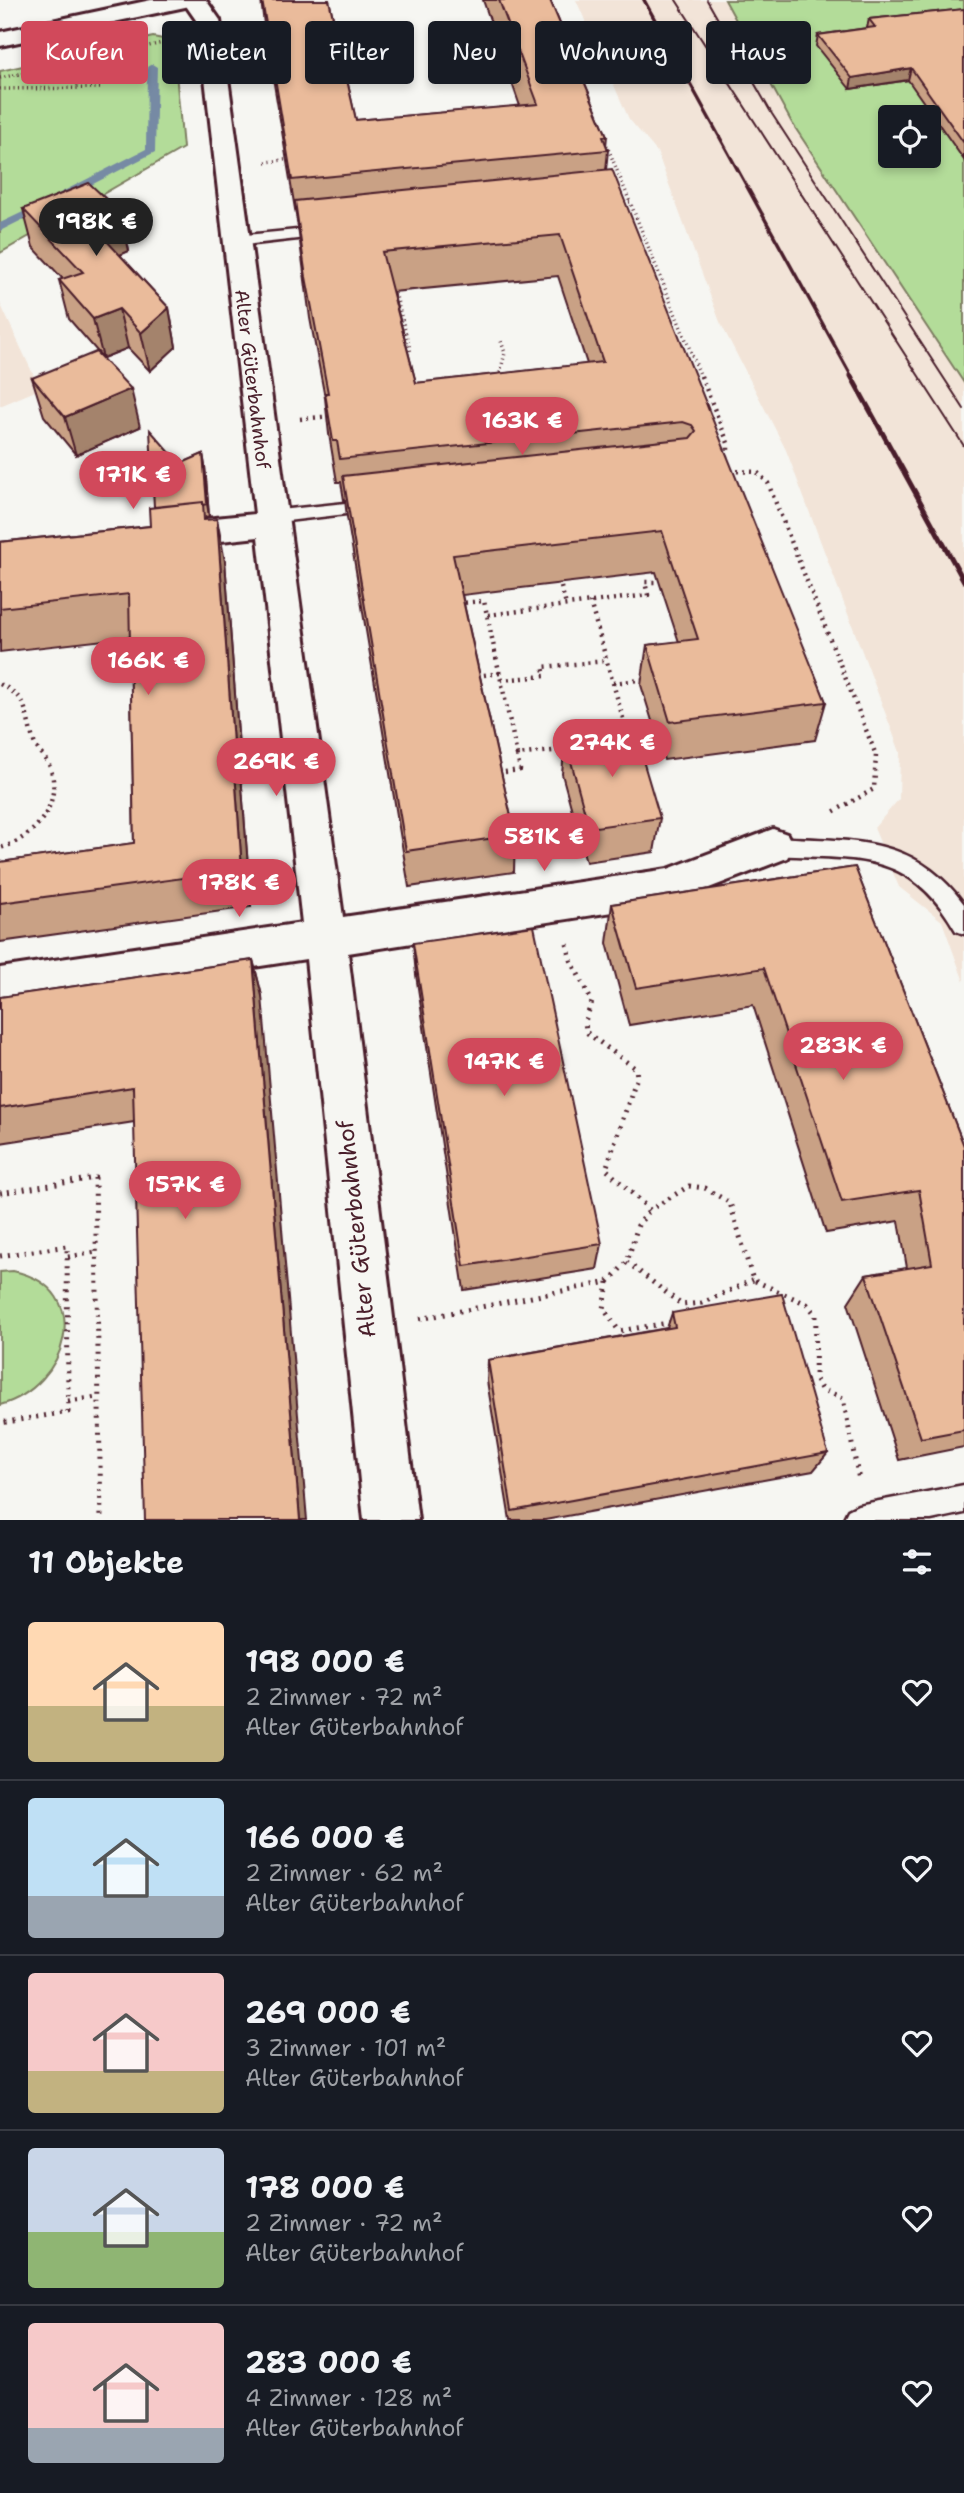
<!DOCTYPE html>
<html lang="de">
<meta charset="utf-8">
<style>
:root{--surface:#171b24;--page:#242831;--text:#f1f3f6;--muted:#9ea1a6;--line:#363941;--accent:#d1495b}
body{margin:0;font-family:"Shantell Sans",sans-serif;background:var(--page);color:var(--text);height:100vh;display:flex;flex-direction:column;font-size:26px;white-space:nowrap}
*{box-sizing:border-box;margin:0}
p{font-size:23px;color:var(--muted)}
.icon{flex:none;width:38px;height:38px;fill:none;stroke:currentColor;stroke-width:2;stroke-linecap:round;stroke-linejoin:round}
.map{position:relative;height:1520px;overflow:hidden}
.details{display:flex;flex-direction:column;background:var(--surface);flex:1}
.details>*{flex:none}
.hud{position:absolute;left:21px;top:21px;width:922px;height:63px;display:flex;gap:14px}
.fabs{position:absolute;left:878px;top:105px;display:grid;gap:14px}
.fabs a{display:grid;place-items:center;width:63px;height:63px;border-radius:7px;background:var(--surface);box-shadow:0 4px 10px #0003;font-size:35px}
.price{position:absolute;translate:-50% -60px;padding:0 16px;border-radius:24px;background:var(--accent);color:#fff;font-size:23px;line-height:46px;filter:drop-shadow(0 2px 4px #0008)}
.price::after{content:'';position:absolute;left:50%;top:42px;width:21px;height:16px;margin-left:-10px;background:inherit;clip-path:polygon(0 0,100% 0,50% 100%)}
.price.current{background:#222;color:#fff}
ul{padding:0;list-style:none}
li{display:flex;align-items:center;gap:21px;height:175px;padding:0 28px}
li+li{border-top:2px solid var(--line)}
li span{display:grid;place-items:center;flex:none;width:196px;height:140px;border-radius:7px;color:#555}
li>.icon{margin-inline-start:auto}
span .icon{width:84px;height:84px;fill:#fffc;stroke-width:1}
li b{font-size:30px}
h2{display:flex;justify-content:space-between;align-items:center;height:84px;padding:0 28px;font-size:30px}
.chip{padding:0 24px;border-radius:7px;background:var(--surface);box-shadow:0 4px 10px #0003;font-size:24px;line-height:63px}
.chip.current{background:var(--accent);color:#fff}
.map>svg:first-child{display:block}
</style>
<div class="map">
<svg width="964" height="1520" viewBox="0 0 964 1520">
<rect width="100%" height="100%" fill="#f6f6f2"/>
<filter id="ink" filterUnits="userSpaceOnUse"><feTurbulence type="fractalNoise" baseFrequency=".0143" numOctaves="2"/><feDisplacementMap in="SourceGraphic" scale="14" xChannelSelector="R" yChannelSelector="G"/><feConvolveMatrix kernelMatrix="1 2 1 2 8 2 1 2 1" color-interpolation-filters="sRGB"/></filter>
<g filter="url(#ink)">
<path fill="#f2e4d8" d="M576 0H725L792 123 964 383V982L942 921 899 887 874 828 899 799 900 752 786 450 720 322 657 152 629 119Z
M0 303 40 389 0 406Z"/>
<path fill="#b3dc99" stroke="#7e7e62" stroke-width="2" fill-rule="evenodd" d="M725 0H964V383L792 123ZM891 117H929V156H891Z
M153 37 173 41 183 148 0 253V71Z
M13 1271C98 1289 67 1387 0 1405V1272Z"/>
<g fill="none" stroke-linecap="round" stroke-linejoin="round">
<path fill="#768aa4" fill-rule="evenodd" d="M152 64 157 67 155 152 66 198H58V194L146 149 147 67Z
M42 203 48 206 46 208 0 231V223Z"/>
<defs>
<path id="service" d="M328 227 336 232 333 235 236 246 228 241 236 236Z
M374 500 380 502 383 506 380 510 270 523 261 517 270 511Z
M773 837C851 842 912 833 964 904V934L956 931C909 848 856 860 773 855L765 852 762 846 765 840Z
M964 1485V1513L931 1520H843L848 1510 858 1505Z"/>
<path id="minor" d="M182 0H206L220 20 343 917 668 869 773 829 787 834 793 846 787 858 670 903 348 953 418 1520H364L306 959 0 1006V968L302 923 258 537 165 547 153 544 148 535 153 526 165 523 255 514 204 69 196 20Z"/>
<path id="tertiary" d="M151 0H197L193 5 185 7 0 46V32Z"/>
</defs>
<use href="#service" stroke="#4a1f2b" stroke-width="5"/>
<use href="#minor" stroke="#4a1f2b" stroke-width="6"/>
<use href="#tertiary" stroke="#4a1f2b" stroke-width="6"/>
<path stroke="#4a1f2b" stroke-width="3.5" stroke-dasharray="1 3.5" stroke-linecap="butt" d="M71 63 79 88
M0 78 172 41
M0 89 102 88
M929 117 939 116
M605 141 630 202
M266 162 292 159
M620 203 630 202 701 377
M394 289 411 353
M499 377 505 353 500 338"/>
<path stroke="#4a1f2b" stroke-width="4.5" stroke-dasharray="2 5" stroke-linecap="butt" d="M701 376 728 443V454L722 458
M300 419 333 416
M730 471 757 472 768 483 876 755 874 789 833 812
M561 587 566 605
M461 600V603L484 601 517 755 569 749
M590 602 628 736
M488 615 648 595 645 582H655
M477 676 500 673
M501 680 545 676 543 667 606 661
M613 683 648 679
M0 684C31 700 24 714 34 742 38 753 48 759 51 770 62 806 33 839 0 848
M498 773 520 770 517 755"/>
<path stroke="#4a1f2b" stroke-width="5" stroke-dasharray="2 6" stroke-linecap="butt" d="M567 944 571 960 592 1002 585 1021 586 1032 636 1069 637 1077 606 1169 650 1210 689 1186 705 1188 730 1203 753 1280 807 1304 816 1315 815 1378 821 1389 843 1398 859 1480
M0 1193 95 1178 101 1520
M0 1256 67 1246 68 1401V1412L0 1423
M68 1257 96 1252
M627 1262 682 1305 702 1303 753 1280
M608 1282 604 1309 619 1331 674 1322
M420 1319 608 1282 627 1262 638 1225 650 1210
M68 1401 98 1397"/>
<use href="#service" fill="#f6f6f2" fill-rule="evenodd"/>
<use href="#minor" fill="#f6f6f2" fill-rule="evenodd"/>
<use href="#tertiary" fill="#f6f6f2" fill-rule="evenodd"/>
<path stroke="#4a1f2b" stroke-width="2" d="M676 0 964 446
M707 0 772 114 964 409"/>
<path stroke="#4a1f2b" stroke-width="3.5" d="M644 0 852 377"/>
<path stroke="#4a1f2b" stroke-width="5" d="M851 376 964 581"/>
</g>
<path fill="#c9a185" stroke="#4a1f2b" stroke-width="2" fill-rule="evenodd" d="M261 0H329L356 120 520 106 483 0H550L607 136 606 146 608 150 606 170 826 702 815 740 664 760 641 685 647 645 679 642 656 572 462 595 515 835 514 872 409 887 347 517 345 500H344L341 482H337L329 434 325 398 310 318 298 227 264 24ZM558 276 587 364 416 383 393 292Z
M964 9V160L908 80 850 89 816 46 818 35 867 28 869 19Z
M23 209 121 213 129 251 120 255 169 308 176 347 150 371 128 348 103 358 69 319 59 280 63 279 33 247Z
M32 378 140 427 76 455 44 416Z
M203 454 205 466 209 516 206 517V520L225 561 251 907 0 942V862L134 843 130 637 0 652V542L150 526 154 507 180 464Z
M565 739 660 818 654 852 586 862 562 774Z
M855 867 964 1146V1447L899 1460 848 1303 866 1275 907 1268 899 1221 826 1233 753 1005 629 1025 607 943 612 904Z
M413 943 602 1244 597 1269 464 1290 416 975Z
M253 960 262 996 134 1122 0 1143V997Z
M672 1313 828 1453 813 1471 545 1520H510L487 1381 488 1360 667 1328Z"/>
<path fill="#a4836c" stroke="#4a1f2b" stroke-width="2" d="M911 68 908 80 850 89 852 78Z
M121 213 129 251 101 263 92 225Z
M169 308 176 347 150 371 141 333Z
M119 309 128 348 103 358 93 319Z
M131 389 140 427 76 455 65 417Z
M203 454 205 466 209 516 207 504Z
M217 519 225 561 251 907 242 870Z
M253 960 262 996 307 1520H300Z"/>
<path fill="#eabb9b" stroke="#4a1f2b" stroke-width="2" fill-rule="evenodd" d="M262 0H329L356 120 538 104 499 0H550L607 136 603 137 608 150 292 180Z
M964 9V143L911 68 852 78 818 35 875 27 869 19Z
M612 169 826 702 670 722 647 645 698 639 662 531 453 555 515 835 406 851 343 476 690 438 696 431 692 425 683 422 340 459 337 441H333L325 393H328L306 277 295 201ZM560 235 603 362 416 383 382 252Z
M89 183 121 213 92 225 169 308 141 333 119 309 93 319 59 280 83 272 23 209Z
M96 352 131 389 65 417 32 378Z
M150 430 180 464 203 454 207 504 203 505V502L154 507Z
M203 502 204 520 217 519 242 870 0 903V862L134 843 129 594 0 608V542L150 526 149 508Z
M634 730 660 818 589 828 565 739Z
M855 867 964 1146V1430L921 1438 866 1275 932 1264 919 1190 842 1202 764 968 636 988 612 904Z
M534 926 602 1244 464 1266 413 943Z
M253 960 300 1520H145L133 1087 0 1108V997Z
M782 1294 828 1453 512 1511 488 1360 675 1327 672 1313Z"/>
</g>
<g text-anchor="middle" stroke-width="5" stroke-linejoin="round" paint-order="stroke">
<g font-size="19" fill="#4a1f2b" stroke="#f6f6f2">
<text transform="translate(253 379) rotate(83)" y="7">Alter Güterbahnhof</text>
</g>
<g font-size="23" fill="#4a1f2b" stroke="#f6f6f2">
<text transform="translate(356 1229) rotate(-96)" y="8">Alter Güterbahnhof</text>
</g>
</g>
</svg>
<div class="fabs">
<a><svg class="icon" aria-label="locate" viewBox="0 0 24 24"><circle cx="12" cy="12" r="6"/><path d="M12 2v4M12 18v4M2 12h4M18 12h4"/></svg></a>
</div>
<b class="price current" style="left:96px;top:258px">198K €</b>
<b class="price" style="left:522px;top:457px">163K €</b>
<b class="price" style="left:133px;top:511px">171K €</b>
<b class="price" style="left:148px;top:697px">166K €</b>
<b class="price" style="left:612px;top:779px">274K €</b>
<b class="price" style="left:276px;top:798px">269K €</b>
<b class="price" style="left:544px;top:873px">581K €</b>
<b class="price" style="left:239px;top:919px">178K €</b>
<b class="price" style="left:843px;top:1082px">283K €</b>
<b class="price" style="left:504px;top:1098px">147K €</b>
<b class="price" style="left:185px;top:1221px">157K €</b>
<div class="hud">
<a class="chip current">Kaufen</a>
<a class="chip">Mieten</a>
<a class="chip">Filter</a>
<a class="chip">Neu</a>
<a class="chip">Wohnung</a>
<a class="chip">Haus</a>
</div>
</div>
<section class="details">
<h2>11 Objekte<svg class="icon" aria-label="filters" viewBox="0 0 24 24"><path d="M4 7h16M4 17h16"/><circle cx="9" cy="7" r="2"/><circle cx="15" cy="17" r="2"/></svg></h2>
<ul>
<li><span style="background:linear-gradient(#ffd9b3 60%,#c2b280 0)"><svg class="icon" aria-label="home" viewBox="0 0 24 24"><path d="M3 11l9-7 9 7M6 9v11h12V9"/></svg></span><div><b>198 000 €</b><p>2 Zimmer · 72 m²</p><p>Alter Güterbahnhof</p></div><svg class="icon" aria-label="heart" viewBox="0 0 24 24"><path d="M12 20l-8-8c-3-5 5-10 8-4 3-6 11-1 8 4z"/></svg></li>
<li><span style="background:linear-gradient(#bfe0f5 70%,#9aa5b1 0)"><svg class="icon" aria-label="home" viewBox="0 0 24 24"><path d="M3 11l9-7 9 7M6 9v11h12V9"/></svg></span><div><b>166 000 €</b><p>2 Zimmer · 62 m²</p><p>Alter Güterbahnhof</p></div><svg class="icon" aria-label="heart" viewBox="0 0 24 24"><path d="M12 20l-8-8c-3-5 5-10 8-4 3-6 11-1 8 4z"/></svg></li>
<li><span style="background:linear-gradient(#f6c9c9 70%,#c2b280 0)"><svg class="icon" aria-label="home" viewBox="0 0 24 24"><path d="M3 11l9-7 9 7M6 9v11h12V9"/></svg></span><div><b>269 000 €</b><p>3 Zimmer · 101 m²</p><p>Alter Güterbahnhof</p></div><svg class="icon" aria-label="heart" viewBox="0 0 24 24"><path d="M12 20l-8-8c-3-5 5-10 8-4 3-6 11-1 8 4z"/></svg></li>
<li><span style="background:linear-gradient(#c9d6e8 60%,#8fb573 0)"><svg class="icon" aria-label="home" viewBox="0 0 24 24"><path d="M3 11l9-7 9 7M6 9v11h12V9"/></svg></span><div><b>178 000 €</b><p>2 Zimmer · 72 m²</p><p>Alter Güterbahnhof</p></div><svg class="icon" aria-label="heart" viewBox="0 0 24 24"><path d="M12 20l-8-8c-3-5 5-10 8-4 3-6 11-1 8 4z"/></svg></li>
<li><span style="background:linear-gradient(#f6c9c9 75%,#9aa5b1 0)"><svg class="icon" aria-label="home" viewBox="0 0 24 24"><path d="M3 11l9-7 9 7M6 9v11h12V9"/></svg></span><div><b>283 000 €</b><p>4 Zimmer · 128 m²</p><p>Alter Güterbahnhof</p></div><svg class="icon" aria-label="heart" viewBox="0 0 24 24"><path d="M12 20l-8-8c-3-5 5-10 8-4 3-6 11-1 8 4z"/></svg></li>
</ul>
</section>
